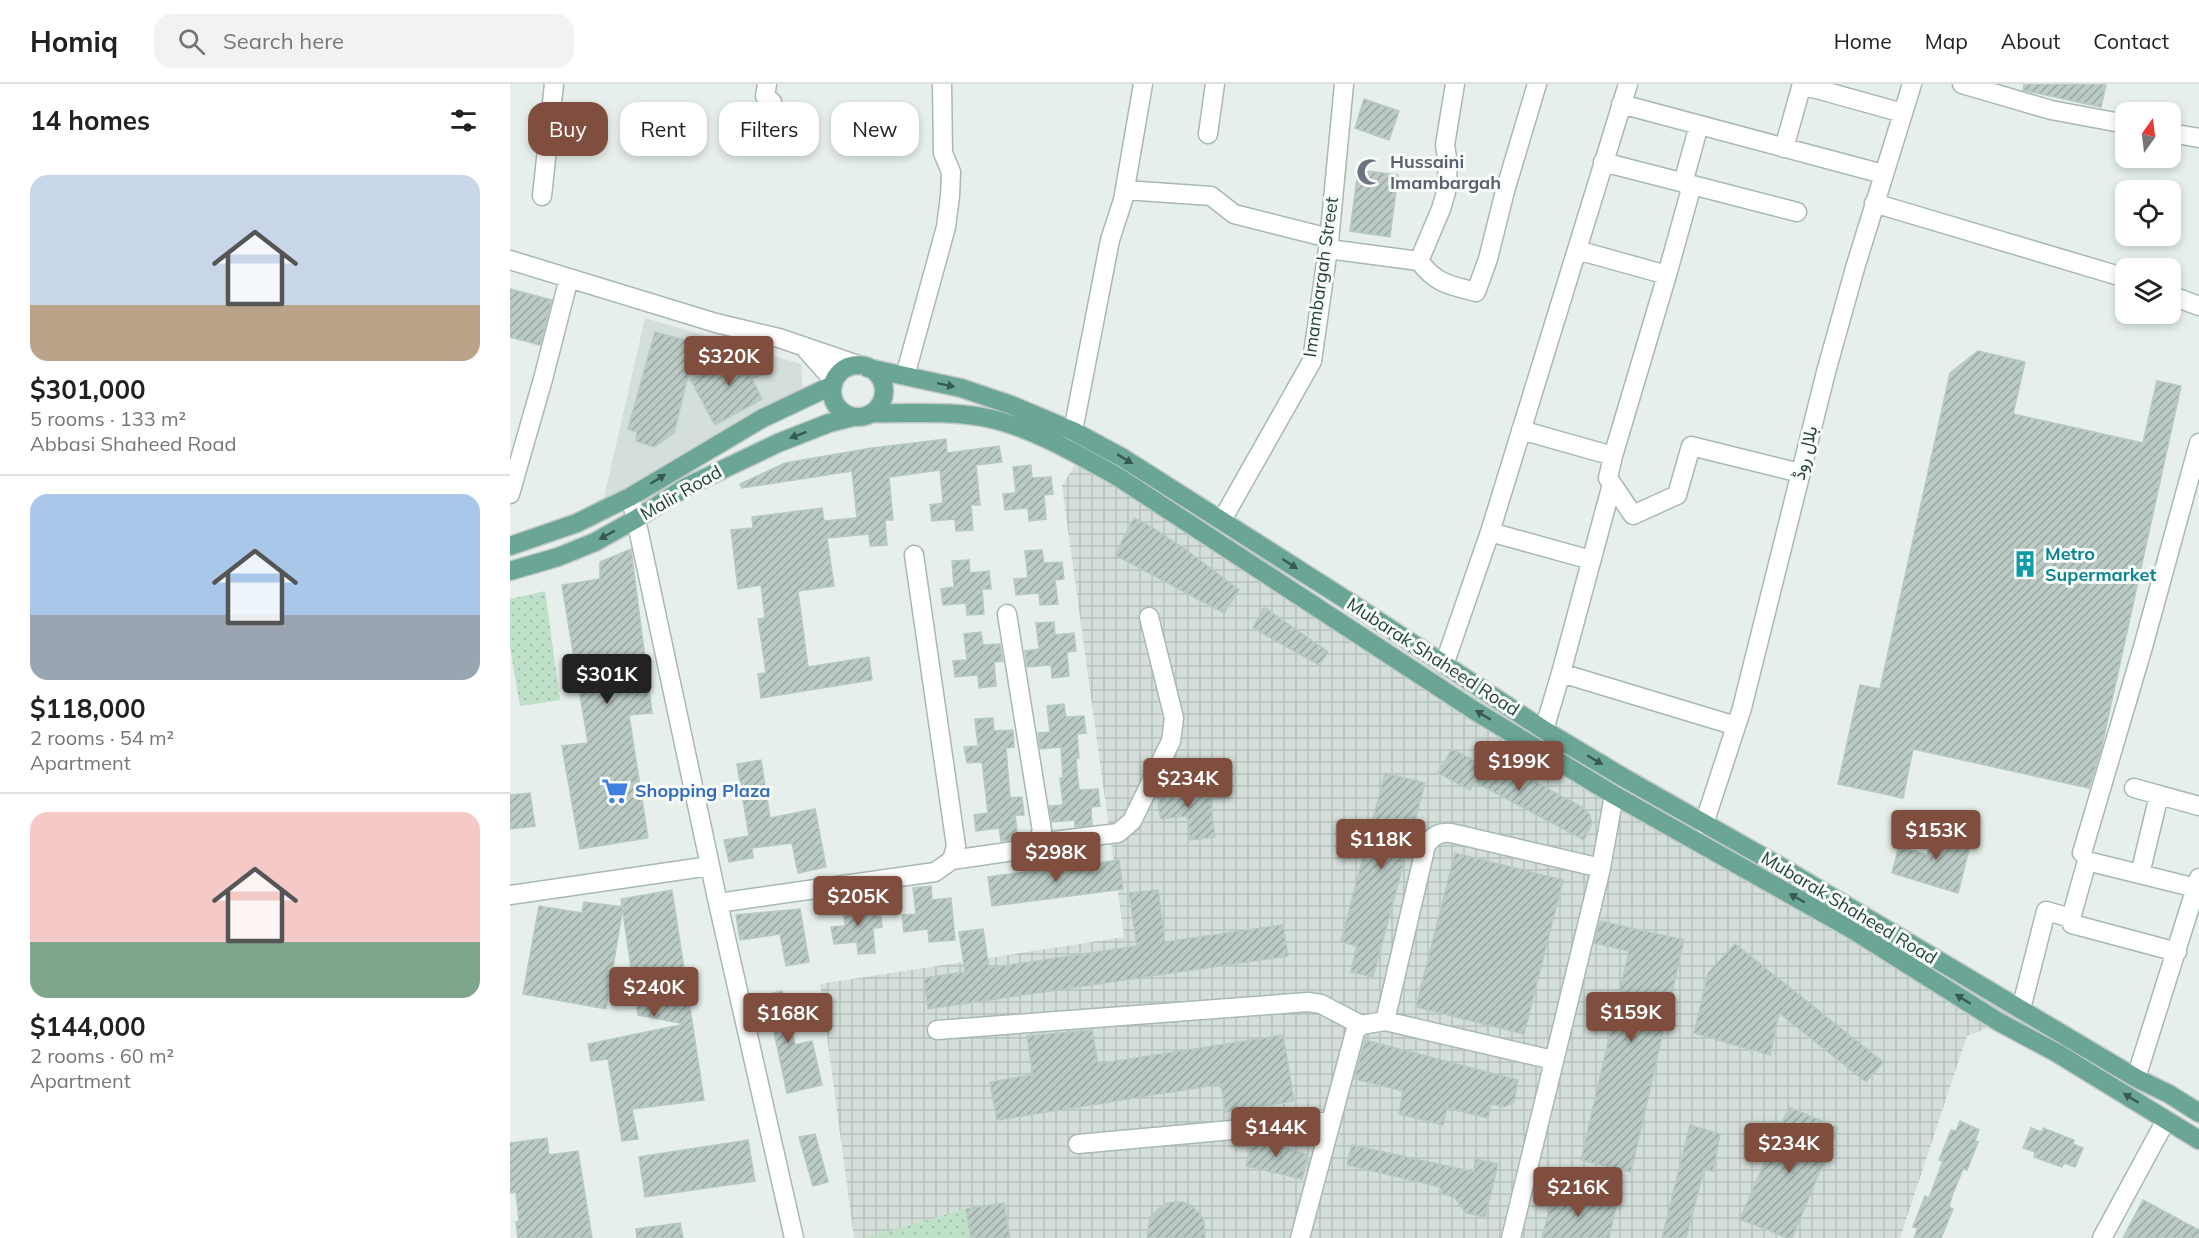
<!DOCTYPE html>
<meta charset="utf-8">
<style>
:root{--surface:#fff;--page:#f2f2f2;--text:#202124;--muted:#757577;--line:#e0e0e0;--accent:#7f4e3f}
body{margin:0;font-family:Mulish,Vazirmatn,sans-serif;background:var(--page);color:var(--text);height:100vh;display:flex;flex-direction:column;font-size:22px;white-space:nowrap}
*{box-sizing:border-box;margin:0}
p{font-size:20px;color:var(--muted)}
.icon{flex:none;width:33px;height:33px;fill:none;stroke:currentColor;stroke-width:2;stroke-linecap:round;stroke-linejoin:round}
.map{position:relative;flex:1;overflow:hidden}
.drawer{display:flex;flex-direction:column;background:var(--surface);width:510px}
.drawer>*{flex:none}
.guide{position:absolute;left:18px;top:18px;width:570px;height:54px;display:flex;gap:12px}
.needle{width:39px;rotate:14deg}
.controls{position:absolute;left:1605px;top:18px;display:grid;gap:12px}
.controls a{display:grid;place-items:center;width:66px;height:66px;border-radius:12px;background:var(--surface);box-shadow:0 3px 9px #0003;font-size:30px}
.price{position:absolute;translate:-50% -51px;padding:0 14px;border-radius:6px;background:var(--accent);color:#fff;font-size:20px;line-height:39px;filter:drop-shadow(0 2px 3px #0008)}
.price::after{content:'';position:absolute;left:50%;top:36px;width:18px;height:14px;margin-left:-9px;background:inherit;clip-path:polygon(0 0,100% 0,50% 100%)}
.price.current{background:#222;color:#fff}
ul{padding:0;list-style:none}
li{display:grid;align-content:center;gap:12px;height:318px;padding:0 30px}
li+li{border-top:2px solid var(--line)}
li span{display:grid;place-items:center;height:186px;border-radius:18px;color:#555}
li>.icon{margin-inline-start:auto}
span .icon{width:108px;height:108px;fill:#fffc;stroke-width:1}
li b{font-size:26px}
h2{display:flex;justify-content:space-between;align-items:center;height:72px;padding:0 30px;font-size:26px}
.pill{padding:0 21px;border-radius:18px;background:var(--surface);box-shadow:0 3px 9px #0003;font-size:21px;line-height:54px}
.pill.current{background:var(--accent);color:#fff}
header{display:flex;align-items:center;gap:36px;box-sizing:border-box;height:84px;padding:0 30px;background:var(--surface);border-bottom:2px solid var(--line)}
header strong{font-size:28px}
nav{display:flex;gap:33px;margin-inline-start:auto;font-size:21px}
.search{width:420px;height:54px;background:var(--page);display:flex;align-items:center;gap:15px;box-sizing:border-box;padding:0 21px;border-radius:18px;color:var(--muted);font-size:22px}
main{display:flex;flex:1;min-height:0}
.map>svg:first-child{display:block}
</style>
<header>
<strong>Homiq</strong>
<div class="search"><svg class="icon" aria-label="search" viewBox="0 0 24 24"><circle cx="10" cy="10" r="6"/><path d="M15 15l6 6"/></svg>Search here</div>
<nav><a>Home</a><a>Map</a><a>About</a><a>Contact</a></nav>
</header>
<main>
<section class="drawer">
<h2>14 homes<svg class="icon" aria-label="filters" viewBox="0 0 24 24"><path d="M4 7h16M4 17h16"/><circle cx="9" cy="7" r="2"/><circle cx="15" cy="17" r="2"/></svg></h2>
<ul>
<li><span style="background:linear-gradient(#c9d6e8 70%,#b9a48a 0)"><svg class="icon" aria-label="home" viewBox="0 0 24 24"><path d="M3 11l9-7 9 7M6 9v11h12V9"/></svg></span><div><b>$301,000</b><p>5 rooms · 133 m²</p><p>Abbasi Shaheed Road</p></div></li>
<li><span style="background:linear-gradient(#a9c7e8 65%,#9aa5b1 0)"><svg class="icon" aria-label="home" viewBox="0 0 24 24"><path d="M3 11l9-7 9 7M6 9v11h12V9"/></svg></span><div><b>$118,000</b><p>2 rooms · 54 m²</p><p>Apartment</p></div></li>
<li><span style="background:linear-gradient(#f6c9c9 70%,#7fa58c 0)"><svg class="icon" aria-label="home" viewBox="0 0 24 24"><path d="M3 11l9-7 9 7M6 9v11h12V9"/></svg></span><div><b>$144,000</b><p>2 rooms · 60 m²</p><p>Apartment</p></div></li>
</ul>
</section>
<div class="map">
<svg width="1689" height="1154" viewBox="0 0 1689 1154">
<defs>
<pattern id="industrial-grid" width="8" height="8" patternUnits="userSpaceOnUse" patternTransform="scale(1.5)"><rect width="8" height="8" fill="#d4dfda"/><path d="M0 4h8M4 0v8" fill="none" stroke="#b6c1bc"/></pattern>
<pattern id="grass-dots" width="8" height="8" patternUnits="userSpaceOnUse" patternTransform="scale(1.5)"><rect width="8" height="8" fill="#bfe0c8"/><path d="M2 2h.1M6 6h.1" fill="none" stroke="#a4c1ad" stroke-width="1.8" stroke-linecap="round"/></pattern>
<pattern id="building-hatch" width="6" height="6" patternUnits="userSpaceOnUse" patternTransform="scale(1.5)"><rect width="6" height="6" fill="#bbcac4"/><path d="M-1 1l2-2M0 6l6-6M5 7l2-2" fill="none" stroke="#98a6a0"/></pattern>
</defs>
<rect width="100%" height="100%" fill="#e6efeb"/>
<path fill="#d4dfda" d="M135 234 291 280 293 314 91 427Z"/>
<path fill="url(#industrial-grid)" d="M574 366 707 446 1107 706 1506 933 1457 952 1390 1154H344L310 900 614 853 552 402Z"/>
<path fill="url(#grass-dots)" d="M35 507 50 616 10 622 0 563V515Z
M456 1125 461 1154H354Z"/>
<path fill="url(#building-hatch)" stroke="#b8c9c2" stroke-width="1.5" d="M1514 0H1596L1591 23 1513 6Z
M854 15 889 27 879 56 845 44Z
M848 86 888 91 880 153 840 147Z
M0 205 42 216 30 261 0 253Z
M145 248 186 259 164 349 144 363 126 357 127 348 118 345Z
M1468 267 1515 278 1503 330 1633 359 1647 297 1671 302 1591 666 1579 704 1403 665 1393 714 1328 700 1350 601 1370 605 1440 289Z
M230 270 235 280 250 273 257 288 242 295 252 315 205 341 181 296Z
M436 355 437 369 489 362 492 378 466 381 470 421H461L463 446 446 447 445 435 422 437 420 421 433 419 430 386 379 393 383 436H375L377 461 360 462 359 450 317 454 324 502 288 507 298 583 359 573 362 596 251 614 248 590 256 589 248 535 255 534 251 501 228 505 221 446 243 444 242 433 312 424 314 437 347 434 342 387 232 404 230 400 275 379 362 364Z
M521 381 522 394 541 393 543 410 534 411 536 435 519 437 518 424 495 426 493 410 506 409 503 383Z
M624 434 643 444 675 465 729 506 714 529 605 471Z
M121 465 142 629 119 631 138 754 70 765 52 662 78 659 52 501 90 495V478Z
M532 466 534 479 552 478 554 495 545 496 548 520 530 521 529 509 506 511 504 495 518 494 515 467Z
M459 476 460 489 479 487 481 505H472L474 530 457 531 456 519 433 521 431 505 444 503 442 477Z
M754 523 818 568 809 581 743 544Z
M544 538 545 551 564 549 566 567 557 568 559 592 542 594 541 581 517 583 515 567 529 565 526 539Z
M471 548 473 561 490 560 493 577 484 578 486 602 469 604 468 591 445 593 443 577 457 576 454 550Z
M554 620 556 633 574 632 576 649 567 650 569 674 566 675 569 706 588 705 590 722 581 723 582 741 565 743V736L542 738 539 722 553 721 550 694H553L551 663 530 665 528 649 540 648 537 622Z
M483 634 484 647 503 646 504 663 496 664 500 714 512 713 514 731H505L508 755 491 757 489 744 466 747 464 731 478 729 472 678 457 679 454 663 468 662 465 635Z
M942 665 981 686 986 677 1072 723 1079 730 1082 739 1074 756 965 698 960 706 928 689Z
M251 676 260 734 305 725 316 783 288 789 282 759 242 764 243 774 219 778 214 756 239 752 227 680Z
M875 689 915 699 863 893 841 888 847 862 831 858Z
M654 698 699 707 705 753 680 756 677 732 651 735 648 723Z
M20 709 25 742 0 745V711Z
M1424 743 1462 753 1448 809 1382 789 1389 762 1417 771Z
M945 769 1053 796 1014 950 906 923Z
M609 776 613 805 482 822 478 793Z
M421 802 422 816 441 814 445 856 419 858 418 845 394 848 392 831 406 830 403 804Z
M162 806 194 1016 122 1025 128 1055 112 1057 98 975 81 977 78 960 175 940 128 931 111 815Z
M648 806 655 858 773 841 778 872 418 925 414 894 455 888 449 848 473 845 479 884 627 862 619 809Z
M350 814 351 828 370 826 372 843 363 844 365 869 348 870 347 858 324 860 321 843 335 842 332 816Z
M74 818 113 823 96 925 13 910 29 822 72 829Z
M290 825 299 878 276 882 270 850 230 856 226 831Z
M1090 837 1174 856 1121 1088 1071 1076 1119 867 1084 859Z
M1225 860 1373 978 1356 998 1269 929 1260 971 1184 949 1198 889Z
M272 907 285 961 302 957 312 1001 277 1009 263 943 250 946 242 914Z
M582 946 588 980 773 951 784 1017 715 1028 711 1000 487 1036 480 998 523 991 517 952Z
M855 956 1008 996 1004 1018 994 1023 981 1020 978 1034 937 1024 933 1041 889 1030 893 1007 844 995Z
M1279 1023 1328 1044 1282 1154H1277L1230 1135Z
M1450 1037 1469 1046 1465 1057 1468 1058 1457 1086 1453 1085 1442 1112 1439 1123 1443 1125 1431 1154H1404L1408 1144 1403 1143 1415 1112 1419 1114 1433 1077 1429 1076 1441 1046 1446 1047Z
M1180 1041 1210 1050 1203 1087 1194 1085 1176 1154H1152Z
M1521 1044 1532 1048 1533 1044 1564 1056 1563 1060 1573 1064 1565 1083 1554 1079 1552 1083 1524 1073 1525 1068 1513 1064Z
M305 1050 318 1098 303 1102 289 1053Z
M767 1053 766 1061 798 1071 792 1095 736 1082 743 1055Z
M37 1054 39 1071 68 1067 82 1154H8L6 1138 9 1137 6 1108 0 1109V1059Z
M238 1056 245 1097 135 1113 129 1073Z
M842 1061 964 1088 965 1075 988 1080 975 1133 956 1129 944 1113 929 1109 930 1103 837 1081Z
M1044 1107 1106 1122 1099 1154H1032Z
M1633 1116 1689 1146V1154H1613Z
M664 1118H673L682 1122 689 1129 694 1137 695 1154H637L640 1133 654 1120Z
M494 1119 500 1154H461L456 1125Z
M170 1139 173 1154H127L126 1145Z"/>
<g fill="none" stroke-linecap="round" stroke-linejoin="round">
<defs>
<path id="minor" d="M1452 0 1541 26 1616 40
M1292 1 1393 29
M1111 20 1373 90
M1660 49 1689 54
M698 50 705 0
M250 55 257 40 262 18 255 12 257 0
M1274 64 1292 0
M1093 78 1287 128
M1173 99 1189 41
M615 106 701 112 724 130 819 154
M32 112 44 0
M1364 119 1616 194
M818 165 909 177C926 200 940 201 966 208L978 175 995 107 1027 0
M1067 166 1157 191 1103 372
M0 176 206 239 269 254 348 281
M909 177 931 125 936 108 938 80 935 61 945 0
M1157 191 1182 101
M1660 211 1689 222
M293 262 324 297
M395 292 436 143 440 112 441 88 433 69 432 0
M1011 346 1103 372 1098 394 1123 431 1167 411 1181 362 1290 389
M563 347 600 156 613 116 633 0
M0 410 33 295 59 194
M120 413 126 435 208 819 284 1154
M712 436 802 277 819 158 834 0
M980 448 1081 476
M934 581 980 448 1118 0
M1051 589 1226 642
M1034 646 1051 589 1102 400
M1624 704 1689 722
M1194 740 1232 624 1316 288 1345 184 1402 0
M527 759 608 749 622 737 661 657 664 634 639 533
M1572 769 1633 563 1689 359
M442 776 518 765 527 759 532 747 497 530
M1630 790 1649 711
M0 811 200 782
M208 819 425 788 442 776 446 762 404 471
M1561 834 1562 840 1667 868
M1511 925 1536 827 1561 834 1577 777 1686 804
M875 937 916 761C923 752 929 748 941 749L1091 784
M427 946 798 918 811 920 851 941
M1626 994 1689 794
M568 1060 821 1037
M790 1154 845 948 851 941 875 937 1043 976
M1001 1154 1091 784 1104 711
M1592 1154 1656 1036"/>
<path id="major" d="M322 307a26 26 0 1 1 52 0a26 26 0 1 1-52 0Z
M358 284 451 304 501 321 563 347 613 374 841 519 1034 646 1116 695 1273 784 1626 994 1659 1010 1689 1029
M363 329C402 330 444 326 482 335 527 346 569 371 608 393L965 627 1104 711 1343 846 1489 938 1547 969 1689 1056
M0 462 67 439 91 427 120 413 253 334 323 301
M0 487 48 473 85 458 126 435 176 403 268 359 319 339 343 333"/>
</defs>
<use href="#minor" stroke="#a8b8b2" stroke-width="21"/>
<use href="#major" stroke="#c2cac8" stroke-width="21"/>
<use href="#minor" stroke="#fff" stroke-width="18"/>
<use href="#major" stroke="#6aa596" stroke-width="18"/>
</g>
<defs><path id="oneway-solid" d="M-6-.8H1V-3.2L6.5 0L1 3.2V.8H-6Z" transform="scale(1.5)"/></defs>
<g fill="#365b51">
<use href="#oneway-solid" transform="translate(436 301) rotate(12)"/>
<use href="#oneway-solid" transform="translate(288 351) rotate(159)"/>
<use href="#oneway-solid" transform="translate(615 375) rotate(31)"/>
<use href="#oneway-solid" transform="translate(148 395) rotate(-32)"/>
<use href="#oneway-solid" transform="translate(97 451) rotate(151)"/>
<use href="#oneway-solid" transform="translate(780 480) rotate(33)"/>
<use href="#oneway-solid" transform="translate(973 631) rotate(-149)"/>
<use href="#oneway-solid" transform="translate(1085 676) rotate(31)"/>
<use href="#oneway-solid" transform="translate(1287 814) rotate(-150)"/>
<use href="#oneway-solid" transform="translate(1453 915) rotate(-148)"/>
<use href="#oneway-solid" transform="translate(1621 1014) rotate(-148)"/>
</g>
<defs>
<symbol id="mosque-bare" viewBox="-9 -9 18 18"><path d="M3.5-4.9A6 6 0 1 0 3.5 4.9A5 5 0 1 1 3.5-4.9Z" fill="#6b7280" stroke="#f7fbf9" stroke-width="2.5" paint-order="stroke"/></symbol>
<symbol id="building-bare" viewBox="-9 -9 18 18"><path d="M-4-6H4V6H1V3H-1V6H-4ZM-2.5-4.3h1.7v1.8h-1.7ZM.8-4.3h1.7v1.8H.8ZM-2.5-1h1.7V.8h-1.7ZM.8-1h1.7V.8H.8Z" fill="#0f9aa8" stroke="#f7fbf9" stroke-width="2.5" paint-order="stroke"/></symbol>
<symbol id="supermarket-bare" viewBox="-9 -9 18 18"><path d="M-6-5.5h2.5l.6 2H6L4.5 2H-2.5L-4.4-4H-6ZM-1.5 3.2a1.3 1.3 0 1 0 .1 0ZM3 3.2a1.3 1.3 0 1 0 .1 0Z" fill="#3f7fe0" stroke="#f7fbf9" stroke-width="2.5" paint-order="stroke"/></symbol>
</defs>
<g fill-rule="evenodd">
<use href="#mosque-bare" x="841" y="69" width="38" height="38"/>
<use href="#building-bare" x="1496" y="461" width="38" height="38"/>
<use href="#supermarket-bare" x="86" y="688" width="38" height="38"/>
</g>
<g text-anchor="middle" stroke-width="6" stroke-linejoin="round" paint-order="stroke">
<g font-size="18" font-weight="bold" fill="#5b616d" stroke="#f7fbf9" text-anchor="start">
<text x="880" y="84">Hussaini<tspan x="880" dy="21">Imambargah</tspan></text>
</g>
<g font-size="18" fill="#24423a" stroke="#f7fbf9">
<text transform="translate(811 193) rotate(-82)" y="6">Imambargah Street</text>
<text transform="translate(1295 369) rotate(-76)" y="6">بلال روڈ</text>
<text transform="translate(171 409) rotate(-30)" y="6">Malir Road</text>
<text transform="translate(923 573) rotate(33)" y="6">Mubarak Shaheed Road</text>
<text transform="translate(1339 824) rotate(31)" y="6">Mubarak Shaheed Road</text>
</g>
<g font-size="18" font-weight="bold" fill="#0d838f" stroke="#f7fbf9" text-anchor="start">
<text x="1535" y="476">Metro<tspan x="1535" dy="21">Supermarket</tspan></text>
</g>
<g font-size="18" font-weight="bold" fill="#366cbe" stroke="#f7fbf9" text-anchor="start">
<text x="125" y="713">Shopping Plaza</text>
</g>
</g>
</svg>
<div class="controls">
<a><svg class="needle" viewBox="-14 -14 28 28"><path d="M0-13l5 13h-10z" fill="#e53935"/><path d="M0 13l5-13h-10z" fill="#757577"/></svg></a>
<a><svg class="icon" aria-label="locate" viewBox="0 0 24 24"><circle cx="12" cy="12" r="6"/><path d="M12 2v4M12 18v4M2 12h4M18 12h4"/></svg></a>
<a><svg class="icon" aria-label="layers" viewBox="0 0 24 24"><path d="M12 4l9 5-9 5-9-5zM3 14l9 5 9-5"/></svg></a>
</div>
<b class="price" style="left:219px;top:303px">$320K</b>
<b class="price current" style="left:97px;top:621px">$301K</b>
<b class="price" style="left:1009px;top:708px">$199K</b>
<b class="price" style="left:678px;top:725px">$234K</b>
<b class="price" style="left:1426px;top:777px">$153K</b>
<b class="price" style="left:871px;top:786px">$118K</b>
<b class="price" style="left:546px;top:799px">$298K</b>
<b class="price" style="left:348px;top:843px">$205K</b>
<b class="price" style="left:144px;top:934px">$240K</b>
<b class="price" style="left:1121px;top:959px">$159K</b>
<b class="price" style="left:278px;top:960px">$168K</b>
<b class="price" style="left:766px;top:1074px">$144K</b>
<b class="price" style="left:1279px;top:1090px">$234K</b>
<b class="price" style="left:1068px;top:1134px">$216K</b>
<div class="guide">
<a class="pill current">Buy</a>
<a class="pill">Rent</a>
<a class="pill">Filters</a>
<a class="pill">New</a>
</div>
</div>
</main>
